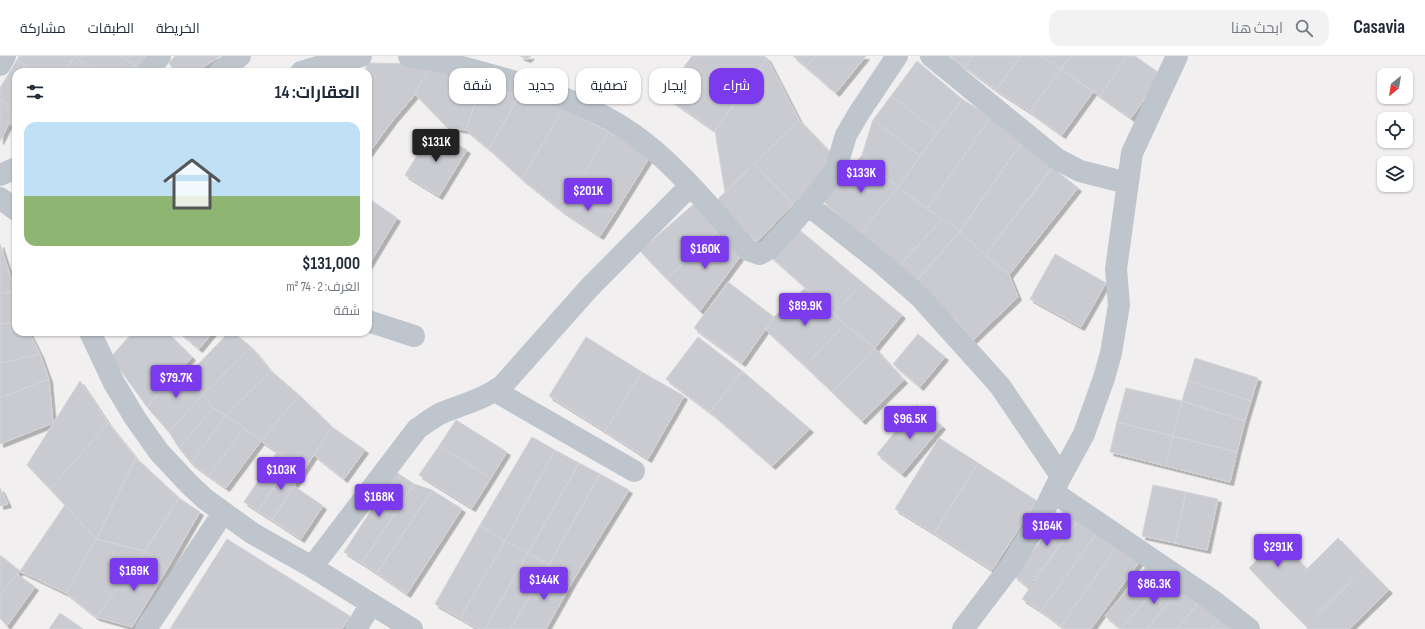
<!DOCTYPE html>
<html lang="ar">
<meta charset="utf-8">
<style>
:root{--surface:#fff;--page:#f2f2f3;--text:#1f2937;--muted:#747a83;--line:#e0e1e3;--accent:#7c3aed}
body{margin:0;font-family:"Sofia Sans Condensed",Cairo,sans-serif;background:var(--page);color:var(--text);direction:rtl;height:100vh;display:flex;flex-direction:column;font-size:15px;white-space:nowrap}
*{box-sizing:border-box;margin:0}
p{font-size:13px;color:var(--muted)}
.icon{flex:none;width:22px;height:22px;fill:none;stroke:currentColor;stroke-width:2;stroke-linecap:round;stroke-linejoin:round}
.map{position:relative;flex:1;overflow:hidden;direction:ltr}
.drawer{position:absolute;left:12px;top:12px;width:360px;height:268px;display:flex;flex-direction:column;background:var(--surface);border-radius:12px;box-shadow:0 1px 3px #0004;direction:rtl}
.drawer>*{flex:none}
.hud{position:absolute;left:384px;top:12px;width:380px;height:36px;direction:rtl;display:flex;gap:8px}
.needle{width:26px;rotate:210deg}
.fabs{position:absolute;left:1377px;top:12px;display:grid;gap:8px}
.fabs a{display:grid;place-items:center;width:36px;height:36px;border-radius:8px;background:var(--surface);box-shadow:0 1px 3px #0004;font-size:20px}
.price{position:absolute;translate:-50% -34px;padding:0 9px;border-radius:4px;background:var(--accent);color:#fff;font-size:13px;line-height:26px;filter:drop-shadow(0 1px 2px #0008)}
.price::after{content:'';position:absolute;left:50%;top:24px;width:12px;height:9px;margin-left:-6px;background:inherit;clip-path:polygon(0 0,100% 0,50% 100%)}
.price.active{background:#222;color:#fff}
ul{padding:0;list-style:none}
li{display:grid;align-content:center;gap:8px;height:212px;padding:0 12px}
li+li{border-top:1px solid var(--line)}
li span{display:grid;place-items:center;height:124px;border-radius:12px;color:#555}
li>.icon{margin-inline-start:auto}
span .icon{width:72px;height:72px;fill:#fffc;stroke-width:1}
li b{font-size:17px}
h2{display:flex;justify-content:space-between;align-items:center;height:48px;padding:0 12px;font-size:17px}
.pill{padding:0 14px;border-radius:12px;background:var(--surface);box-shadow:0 1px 3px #0004;font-size:14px;line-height:36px}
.pill.active{background:var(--accent);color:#fff}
header{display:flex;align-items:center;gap:24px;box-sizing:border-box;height:56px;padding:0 20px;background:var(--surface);border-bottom:1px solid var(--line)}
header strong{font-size:19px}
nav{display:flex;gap:22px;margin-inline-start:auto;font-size:14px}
.search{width:280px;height:36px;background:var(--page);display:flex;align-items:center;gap:10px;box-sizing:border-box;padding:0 14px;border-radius:12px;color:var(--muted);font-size:15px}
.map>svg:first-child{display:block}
</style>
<header>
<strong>Casavia</strong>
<div class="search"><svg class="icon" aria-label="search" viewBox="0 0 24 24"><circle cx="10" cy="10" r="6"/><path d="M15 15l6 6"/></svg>ابحث هنا</div>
<nav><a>الخريطة</a><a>الطبقات</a><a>مشاركة</a></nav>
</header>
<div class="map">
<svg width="1425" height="573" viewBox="0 0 1425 573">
<defs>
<filter id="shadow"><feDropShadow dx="3.5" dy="3.5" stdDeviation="0" flood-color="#0004"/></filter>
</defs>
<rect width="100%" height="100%" fill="#f1efef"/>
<path fill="#c9cbd1" stroke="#d3d4da" filter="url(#shadow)" d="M19 0H74L66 16H36L17 4Z
M74 0H121L138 12 135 16H95Z
M74 0 95 16H66Z
M121 0H146L138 12Z
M175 0H221L195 16H175L169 7Z
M520 0H531L527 3Z
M692 0H764L767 2 715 75 664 39Z
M793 0H815L806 11Z
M815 0H866L836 37 806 11Z
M949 0H973L965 11Z
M973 0H1021L996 34 965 11Z
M1021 0H1042L1061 13 1030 56 996 34Z
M1042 0H1071L1061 13Z
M1071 0H1127L1100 40 1061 13Z
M1127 0H1135L1162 19 1131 62 1100 40Z
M767 2 799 64 725 136 715 75Z
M17 4 36 16H16V54L0 44V32Z
M917 5 962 43 938 76 891 40Z
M368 7 432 8 413 41 394 63 368 98V16H365Z
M432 8 483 23 466 74 447 71 415 38Z
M1061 13 1093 36 1062 79 1030 56Z
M483 23 522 35 489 93 466 74Z
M522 35 564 51 522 123 489 93Z
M891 40 938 76 920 100 873 64Z
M962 43 991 61 927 153 898 131Z
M0 44 16 54 0 85Z
M564 51 608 76 576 132 561 154 522 123Z
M16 56V71L10 68Z
M991 61 1022 86 960 175 927 153Z
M799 64 837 103 793 148 754 108Z
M873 64 920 100 898 131 862 99Z
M433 74 467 94 439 140 405 119Z
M608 76 651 99 615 157 576 132Z
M1022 86 1055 107 985 199 960 175Z
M862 99 898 131 860 178 823 145Z
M754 108 793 148 757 186 715 146Z
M1053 112 1078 132 1009 219 985 199Z
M898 131 942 163 898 211 860 178Z
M576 132 615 157 600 180 561 154Z
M368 142 397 162 368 210Z
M695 147 718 174 667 223 640 195Z
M942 163 960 175 914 228 898 211Z
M797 172 863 227 834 257 770 200Z
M718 174 740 201 700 255 667 223Z
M960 175 985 199 1009 219 1018 241 973 284 956 264 914 228Z
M0 188 15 234 0 238Z
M1055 198 1106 227 1081 271 1030 243Z
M728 226 774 261 742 307 694 272Z
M863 227 902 259 875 292 845 268 834 257Z
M805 232 845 268 805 310 766 274 774 261Z
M15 234 16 238V266L0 268V238Z
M16 266V276H29L40 298 0 307V268Z
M845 268 875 292 832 336 805 310Z
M133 276H167L192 301 147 351 111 301Z
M179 276H213L199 293Z
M229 276H233L251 291 203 338 191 316Z
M918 278 945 301 920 331 893 308Z
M586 281 642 316 605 375 549 340Z
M698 281 742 315 710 356 666 323Z
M251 291 271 315 226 359 213 352 203 338Z
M875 292 904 324 862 365 832 336Z
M40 298 49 323 0 342V307Z
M1195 302 1258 322 1251 345 1188 325Z
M186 309 203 338 169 376 147 351Z
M271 315 299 339 261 385 226 359Z
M742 315 810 373 772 410 710 356Z
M642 316 684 340 648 403 605 375Z
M49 323 53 367 0 388V342Z
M80 325 108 367 50 433 27 409Z
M1188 325 1251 345 1245 365 1182 345Z
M1126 332 1182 345 1173 380 1117 366Z
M203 338 213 352 179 392 169 376Z
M299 339 332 371 304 414 261 385Z
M1182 345 1245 365 1237 396 1173 380Z
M917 349 942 370 902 418 877 398Z
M213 352 226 359 191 407 179 392Z
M226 359 244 372 209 420 191 407Z
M456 364 507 396 491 422 439 390Z
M1117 366 1173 380 1166 410 1110 396Z
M108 367 136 402 96 483 50 433Z
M332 371 365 394 344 423 314 399Z
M244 372 261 385 226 432 209 420Z
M1173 380 1237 396 1230 426 1166 410Z
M532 381 555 394 505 485 480 469Z
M939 382 978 407 934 477 895 453Z
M439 390 491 422 472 452 419 419Z
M555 394 579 407 528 497 505 485Z
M277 396 291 405 258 455 244 446Z
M136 402 179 442 145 495 96 483Z
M291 405 304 414 272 464 258 455Z
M579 407 600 418 549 509 528 497Z
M978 407 1037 445 992 514 934 477Z
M396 416 414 428 362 507 344 496Z
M600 418 629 434 574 523 549 509Z
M414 428 432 434 377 517 362 507Z
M1153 429 1186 436 1175 487 1142 480Z
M294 430 323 450 301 483 272 464Z
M0 432 8 448 0 450Z
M432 434 462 453 407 538 377 517Z
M1186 436 1218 443 1207 494 1175 487Z
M179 442 200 456 167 513 145 495Z
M65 449 96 483 66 537 20 515Z
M1066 452 1080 462 1028 531 1014 520Z
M1080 462 1098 475 1041 555 1022 543Z
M480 469 505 485 460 562 435 548Z
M1098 475 1118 489 1061 570 1041 555Z
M1338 482 1366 511 1306 570 1278 542Z
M96 483 145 495 96 561 66 537Z
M227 483 350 560 342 573H170Z
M1278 483 1307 513 1278 542 1249 512Z
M505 485 528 497 485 573H478L460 562Z
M1118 489 1140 505 1091 573H1065L1061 570Z
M145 495 167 513 132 571 96 561Z
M528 497 549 509 510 573H485Z
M0 499 20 515 0 539Z
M1151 505 1167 518 1121 573 1105 560Z
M549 509 574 523 546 573H510Z
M1366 511 1389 534 1349 573H1308L1306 570Z
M17 518 35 531 7 570 0 562V539Z
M1167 518 1182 530 1147 573H1121Z
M1182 530 1200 545 1177 573H1147Z
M1200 545 1220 562 1211 573H1177Z
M60 557 83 573H49Z
M1220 562 1234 573H1211Z"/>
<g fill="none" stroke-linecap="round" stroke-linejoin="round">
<path stroke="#bec5cd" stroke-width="22" d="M409 0C438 4 467 12 495 20 543 33 591 49 633 78 676 108 713 155 748 194L760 198 769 193 796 163 835 116 846 79 859 57 897 0
M931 0 1057 103 1080 115 1127 127
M0 9 5 0
M148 16 160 0
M220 16 240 0
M301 16 321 10 361 0
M0 119 16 112
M0 142 16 154
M808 149 880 206 920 241 1000 330 1061 420
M368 265 414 280
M90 276 114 327 135 362 159 396 189 428 205 443 252 477 312 511 412 573
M495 335 634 415
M1053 436 1212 544 1249 573
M312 511 417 373C426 367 434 360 444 356 464 348 484 343 502 330L589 232 690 130
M146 573 223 457
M356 573 371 548
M963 573 1010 511 1041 461 1061 420 1084 378 1104 322 1111 297 1119 249 1116 213 1132 97 1177 0"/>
</g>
</svg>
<div class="fabs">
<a><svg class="needle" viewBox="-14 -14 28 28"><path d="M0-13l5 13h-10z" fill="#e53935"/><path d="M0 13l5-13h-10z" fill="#747a83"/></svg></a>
<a><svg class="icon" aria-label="locate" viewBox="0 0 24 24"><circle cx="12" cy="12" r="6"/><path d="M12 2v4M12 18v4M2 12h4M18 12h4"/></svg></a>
<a><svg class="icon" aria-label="layers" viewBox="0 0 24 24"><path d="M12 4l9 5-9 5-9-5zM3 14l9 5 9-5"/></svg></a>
</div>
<b class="price active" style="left:436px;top:107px">$131K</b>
<b class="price" style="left:861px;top:138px">$133K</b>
<b class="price" style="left:588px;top:156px">$201K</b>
<b class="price" style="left:705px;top:214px">$160K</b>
<b class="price" style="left:805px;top:271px">$89.9K</b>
<b class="price" style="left:176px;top:343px">$79.7K</b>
<b class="price" style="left:910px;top:384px">$96.5K</b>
<b class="price" style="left:281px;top:435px">$103K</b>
<b class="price" style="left:379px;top:462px">$168K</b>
<b class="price" style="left:1047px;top:491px">$164K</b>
<b class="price" style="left:1278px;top:512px">$291K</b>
<b class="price" style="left:134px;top:536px">$169K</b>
<b class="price" style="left:544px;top:545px">$144K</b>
<b class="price" style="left:1154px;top:549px">$86.3K</b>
<div class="hud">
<a class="pill active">شراء</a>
<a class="pill">إيجار</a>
<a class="pill">تصفية</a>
<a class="pill">جديد</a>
<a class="pill">شقة</a>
</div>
<section class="drawer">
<h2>العقارات: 14<svg class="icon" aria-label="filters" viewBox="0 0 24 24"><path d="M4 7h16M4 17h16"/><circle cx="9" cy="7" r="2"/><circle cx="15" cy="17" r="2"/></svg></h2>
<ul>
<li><span style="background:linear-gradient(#bfe0f5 60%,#8fb573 0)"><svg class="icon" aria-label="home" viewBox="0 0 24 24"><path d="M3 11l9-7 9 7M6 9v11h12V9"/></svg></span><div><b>$131,000</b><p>الغرف: 2 · 74 m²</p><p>شقة</p></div></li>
</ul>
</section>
</div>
